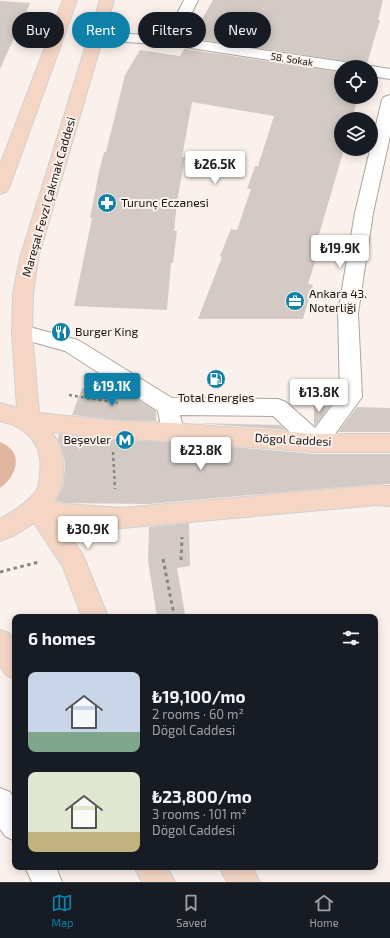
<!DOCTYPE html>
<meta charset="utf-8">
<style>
:root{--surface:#171b24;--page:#20242c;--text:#f1f3f6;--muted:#9ea1a6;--line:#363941;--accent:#0f80a8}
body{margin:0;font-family:"Exo 2",sans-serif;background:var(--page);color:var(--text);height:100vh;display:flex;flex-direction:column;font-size:15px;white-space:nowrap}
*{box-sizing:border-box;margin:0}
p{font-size:13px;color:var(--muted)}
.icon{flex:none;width:22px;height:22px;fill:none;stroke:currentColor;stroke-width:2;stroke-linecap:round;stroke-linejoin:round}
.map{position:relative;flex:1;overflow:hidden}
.side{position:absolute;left:12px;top:614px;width:366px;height:256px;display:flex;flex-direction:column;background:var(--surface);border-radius:8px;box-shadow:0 2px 10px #0003}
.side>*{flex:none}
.banner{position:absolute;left:12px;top:12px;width:366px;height:36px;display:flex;gap:8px}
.fabs{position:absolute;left:334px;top:60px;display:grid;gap:8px}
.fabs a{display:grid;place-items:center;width:44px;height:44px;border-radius:50%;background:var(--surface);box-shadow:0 2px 10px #0003;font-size:20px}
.price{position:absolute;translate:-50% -34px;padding:0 9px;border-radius:4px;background:#fff;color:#222;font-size:13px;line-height:26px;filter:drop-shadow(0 1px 2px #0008)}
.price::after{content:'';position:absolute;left:50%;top:24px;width:12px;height:9px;margin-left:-6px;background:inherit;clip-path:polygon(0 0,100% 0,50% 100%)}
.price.current{background:var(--accent);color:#fff}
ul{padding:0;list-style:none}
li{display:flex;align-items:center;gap:12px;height:100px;padding:0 16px}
li span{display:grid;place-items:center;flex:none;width:112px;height:80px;border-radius:8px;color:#555}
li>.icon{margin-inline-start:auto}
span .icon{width:48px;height:48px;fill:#fffc;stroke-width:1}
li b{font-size:17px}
h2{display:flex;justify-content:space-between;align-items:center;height:48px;padding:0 16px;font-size:17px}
.pill{padding:0 14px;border-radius:18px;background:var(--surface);box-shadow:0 2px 10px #0003;font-size:14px;line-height:36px}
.pill.current{background:var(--accent);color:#fff}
.dock{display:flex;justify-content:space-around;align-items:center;height:56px;border-top:1px solid var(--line);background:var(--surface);font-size:11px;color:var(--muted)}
.dock a{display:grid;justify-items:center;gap:2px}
.dock .current{color:var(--accent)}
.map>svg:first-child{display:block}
</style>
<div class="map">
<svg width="390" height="882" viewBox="0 0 390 882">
<rect width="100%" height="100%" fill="#fbf1ec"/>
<path fill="#e2b69e" d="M0 442C25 452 17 476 0 488Z"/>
<path fill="#d3cac5" d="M213 0H383L378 20H380L366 67H354L350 63 344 61 191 38Z
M0 1 30 3 0 69Z
M184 49 341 72V97H355L354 100 357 101 352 119H341V149H344L316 245 320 246 308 284 313 285 303 319H198L222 257 220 256 231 229 237 230 251 189H247L255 166H258L274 116 192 102 182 157H185L177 202 174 231H177L173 263H171L167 310 74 306 92 218H90L99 172 104 152H106L125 75 140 50 180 56Z
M82 388 134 397 156 411V421L116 420 72 415Z
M314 406H330L315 426 314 425Z
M357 407 390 408V432H338Z
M197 423 280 425 286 430Z
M59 434 116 440 173 442 316 454H390V484H377L148 504 66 503 56 501 63 485 65 467 64 457 58 440Z
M189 523 190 566 177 568 185 614 157 617 148 561 149 527Z"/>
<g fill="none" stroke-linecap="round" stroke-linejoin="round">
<defs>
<path id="minor" d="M184 0H198L180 38 344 62 349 64 352 67H341V71L171 45 96 40 91 39 89 36 91 33 96 32 166 36Z
M371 66 390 69V79L371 76V67H369Z
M390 95V136L373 213 358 313 362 397 324 449 316 452 308 449 273 416 180 415 184 432 181 438 173 441 165 438 162 432 158 411 65 351 15 337 12 332 15 327 22 325 78 340 172 398 278 399 286 402 315 428 340 395 338 313 355 213 382 100 384 97Z
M0 788 10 792 15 800V841L5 836 0 829Z
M25 867H56L62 882H32Z"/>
<path id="major" d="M63 0H77L9 188 6 192 0 194V165Z
M100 0H114L38 258 33 294 32 332 39 413 116 421 173 423 316 434H390V452H316L173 441 116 439 52 432C67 453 67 480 54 502L66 504 122 508 377 485 390 486V506L377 505 122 528 60 523 82 553 108 617H82L63 567 34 523 15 535 0 541V519C13 512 27 503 36 491 39 486 40 479 40 473 44 445 26 426 0 421V403L17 408 12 332 13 294 20 258Z
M0 630 9 633 15 643V679L6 675 0 666Z
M134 867H167L175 882H142Z
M219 867H252L260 882H227Z"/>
</defs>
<use href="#minor" stroke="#ada49f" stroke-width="2"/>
<use href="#major" stroke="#d0d0cf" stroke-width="2"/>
<path stroke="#8a8480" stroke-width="2.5" stroke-dasharray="3 3" stroke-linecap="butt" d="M69 395 118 403
M113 452 115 489"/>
<path stroke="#8a8480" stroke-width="3" stroke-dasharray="3.5 3.5" stroke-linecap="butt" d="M163 559 174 615 173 617
M181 560 182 537
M0 572 39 562"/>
<use href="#minor" fill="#fff" fill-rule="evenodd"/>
<use href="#major" fill="#f5d6c5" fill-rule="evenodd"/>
</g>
<defs>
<symbol id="pharmacy-disc" viewBox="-11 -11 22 22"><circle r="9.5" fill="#0f80a8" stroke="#fbf1ec"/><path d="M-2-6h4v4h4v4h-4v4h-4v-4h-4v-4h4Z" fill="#fff"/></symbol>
<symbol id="office-disc" viewBox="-11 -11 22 22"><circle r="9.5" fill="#0f80a8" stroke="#fbf1ec"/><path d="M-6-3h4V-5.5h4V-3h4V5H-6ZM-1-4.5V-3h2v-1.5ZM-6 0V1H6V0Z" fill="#fff"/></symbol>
<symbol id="restaurant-disc" viewBox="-11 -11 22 22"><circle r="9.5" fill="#0f80a8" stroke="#fbf1ec"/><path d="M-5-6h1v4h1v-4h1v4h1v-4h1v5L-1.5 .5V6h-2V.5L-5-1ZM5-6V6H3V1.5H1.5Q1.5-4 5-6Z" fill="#fff"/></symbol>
<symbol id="fuel-disc" viewBox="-11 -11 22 22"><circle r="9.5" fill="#0f80a8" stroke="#fbf1ec"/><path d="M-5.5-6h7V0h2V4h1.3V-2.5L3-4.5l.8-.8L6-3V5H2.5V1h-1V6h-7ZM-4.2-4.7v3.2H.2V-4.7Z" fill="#fff"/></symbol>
<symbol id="metro-disc" viewBox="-11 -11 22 22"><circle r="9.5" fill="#0f80a8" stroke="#fbf1ec"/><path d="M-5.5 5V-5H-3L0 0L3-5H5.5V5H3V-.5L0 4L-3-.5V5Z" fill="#fff"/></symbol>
</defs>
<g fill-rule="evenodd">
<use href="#pharmacy-disc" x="96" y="192" width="22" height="22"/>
<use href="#office-disc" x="284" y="290" width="22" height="22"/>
<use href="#restaurant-disc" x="50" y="321" width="22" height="22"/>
<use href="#fuel-disc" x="205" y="368" width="22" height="22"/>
<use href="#metro-disc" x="114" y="429" width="22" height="22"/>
</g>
<g text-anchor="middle" stroke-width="4" stroke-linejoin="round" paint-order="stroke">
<g font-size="10" fill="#161311" stroke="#fbf1ec">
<text transform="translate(292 59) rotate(9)" y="4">58. Sokak</text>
</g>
<g font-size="12" fill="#161311" stroke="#fbf1ec">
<text transform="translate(49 197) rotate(-74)" y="4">Mareşal Fevzi Çakmak Caddesi</text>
<text transform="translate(293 440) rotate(3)" y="4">Dögol Caddesi</text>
</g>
<g font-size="12" fill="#161311" stroke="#fbf1ec" text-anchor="start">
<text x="121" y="207">Turunç Eczanesi</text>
<text x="309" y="298">Ankara 43.<tspan x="309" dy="14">Noterliği</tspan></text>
<text x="75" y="336">Burger King</text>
<text x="216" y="402" text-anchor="middle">Total Energies</text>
<text x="111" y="444" text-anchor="end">Beşevler</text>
</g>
</g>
</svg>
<div class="fabs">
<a><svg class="icon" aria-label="locate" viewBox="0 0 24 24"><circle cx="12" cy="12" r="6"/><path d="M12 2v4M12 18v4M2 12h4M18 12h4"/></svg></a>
<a><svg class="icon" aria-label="layers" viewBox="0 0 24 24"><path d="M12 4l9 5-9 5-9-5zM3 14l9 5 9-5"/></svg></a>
</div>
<b class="price" style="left:215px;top:185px">₺26.5K</b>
<b class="price" style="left:340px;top:269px">₺19.9K</b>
<b class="price current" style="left:112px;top:407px">₺19.1K</b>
<b class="price" style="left:319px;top:413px">₺13.8K</b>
<b class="price" style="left:201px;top:471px">₺23.8K</b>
<b class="price" style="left:88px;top:550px">₺30.9K</b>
<div class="banner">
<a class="pill">Buy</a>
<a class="pill current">Rent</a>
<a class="pill">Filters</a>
<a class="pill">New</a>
</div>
<section class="side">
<h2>6 homes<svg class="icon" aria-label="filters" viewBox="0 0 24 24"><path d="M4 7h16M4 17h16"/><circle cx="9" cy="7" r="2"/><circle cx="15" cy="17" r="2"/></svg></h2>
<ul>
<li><span style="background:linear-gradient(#c9d6e8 75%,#7fa58c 0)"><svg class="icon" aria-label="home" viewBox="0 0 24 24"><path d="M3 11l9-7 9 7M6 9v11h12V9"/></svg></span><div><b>₺19,100/mo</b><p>2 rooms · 60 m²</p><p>Dögol Caddesi</p></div></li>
<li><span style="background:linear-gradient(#dfe7d0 75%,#c2b280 0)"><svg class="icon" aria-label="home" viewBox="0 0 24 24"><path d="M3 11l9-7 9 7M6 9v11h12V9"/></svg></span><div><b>₺23,800/mo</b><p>3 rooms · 101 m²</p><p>Dögol Caddesi</p></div></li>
</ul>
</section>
</div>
<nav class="dock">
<a class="current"><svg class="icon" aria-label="map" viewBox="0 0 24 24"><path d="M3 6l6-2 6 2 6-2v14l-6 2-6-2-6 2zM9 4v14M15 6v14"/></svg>Map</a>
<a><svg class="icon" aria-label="saved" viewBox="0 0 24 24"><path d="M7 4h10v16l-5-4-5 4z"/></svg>Saved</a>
<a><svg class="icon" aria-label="home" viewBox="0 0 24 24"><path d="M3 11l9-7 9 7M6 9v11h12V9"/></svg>Home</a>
</nav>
